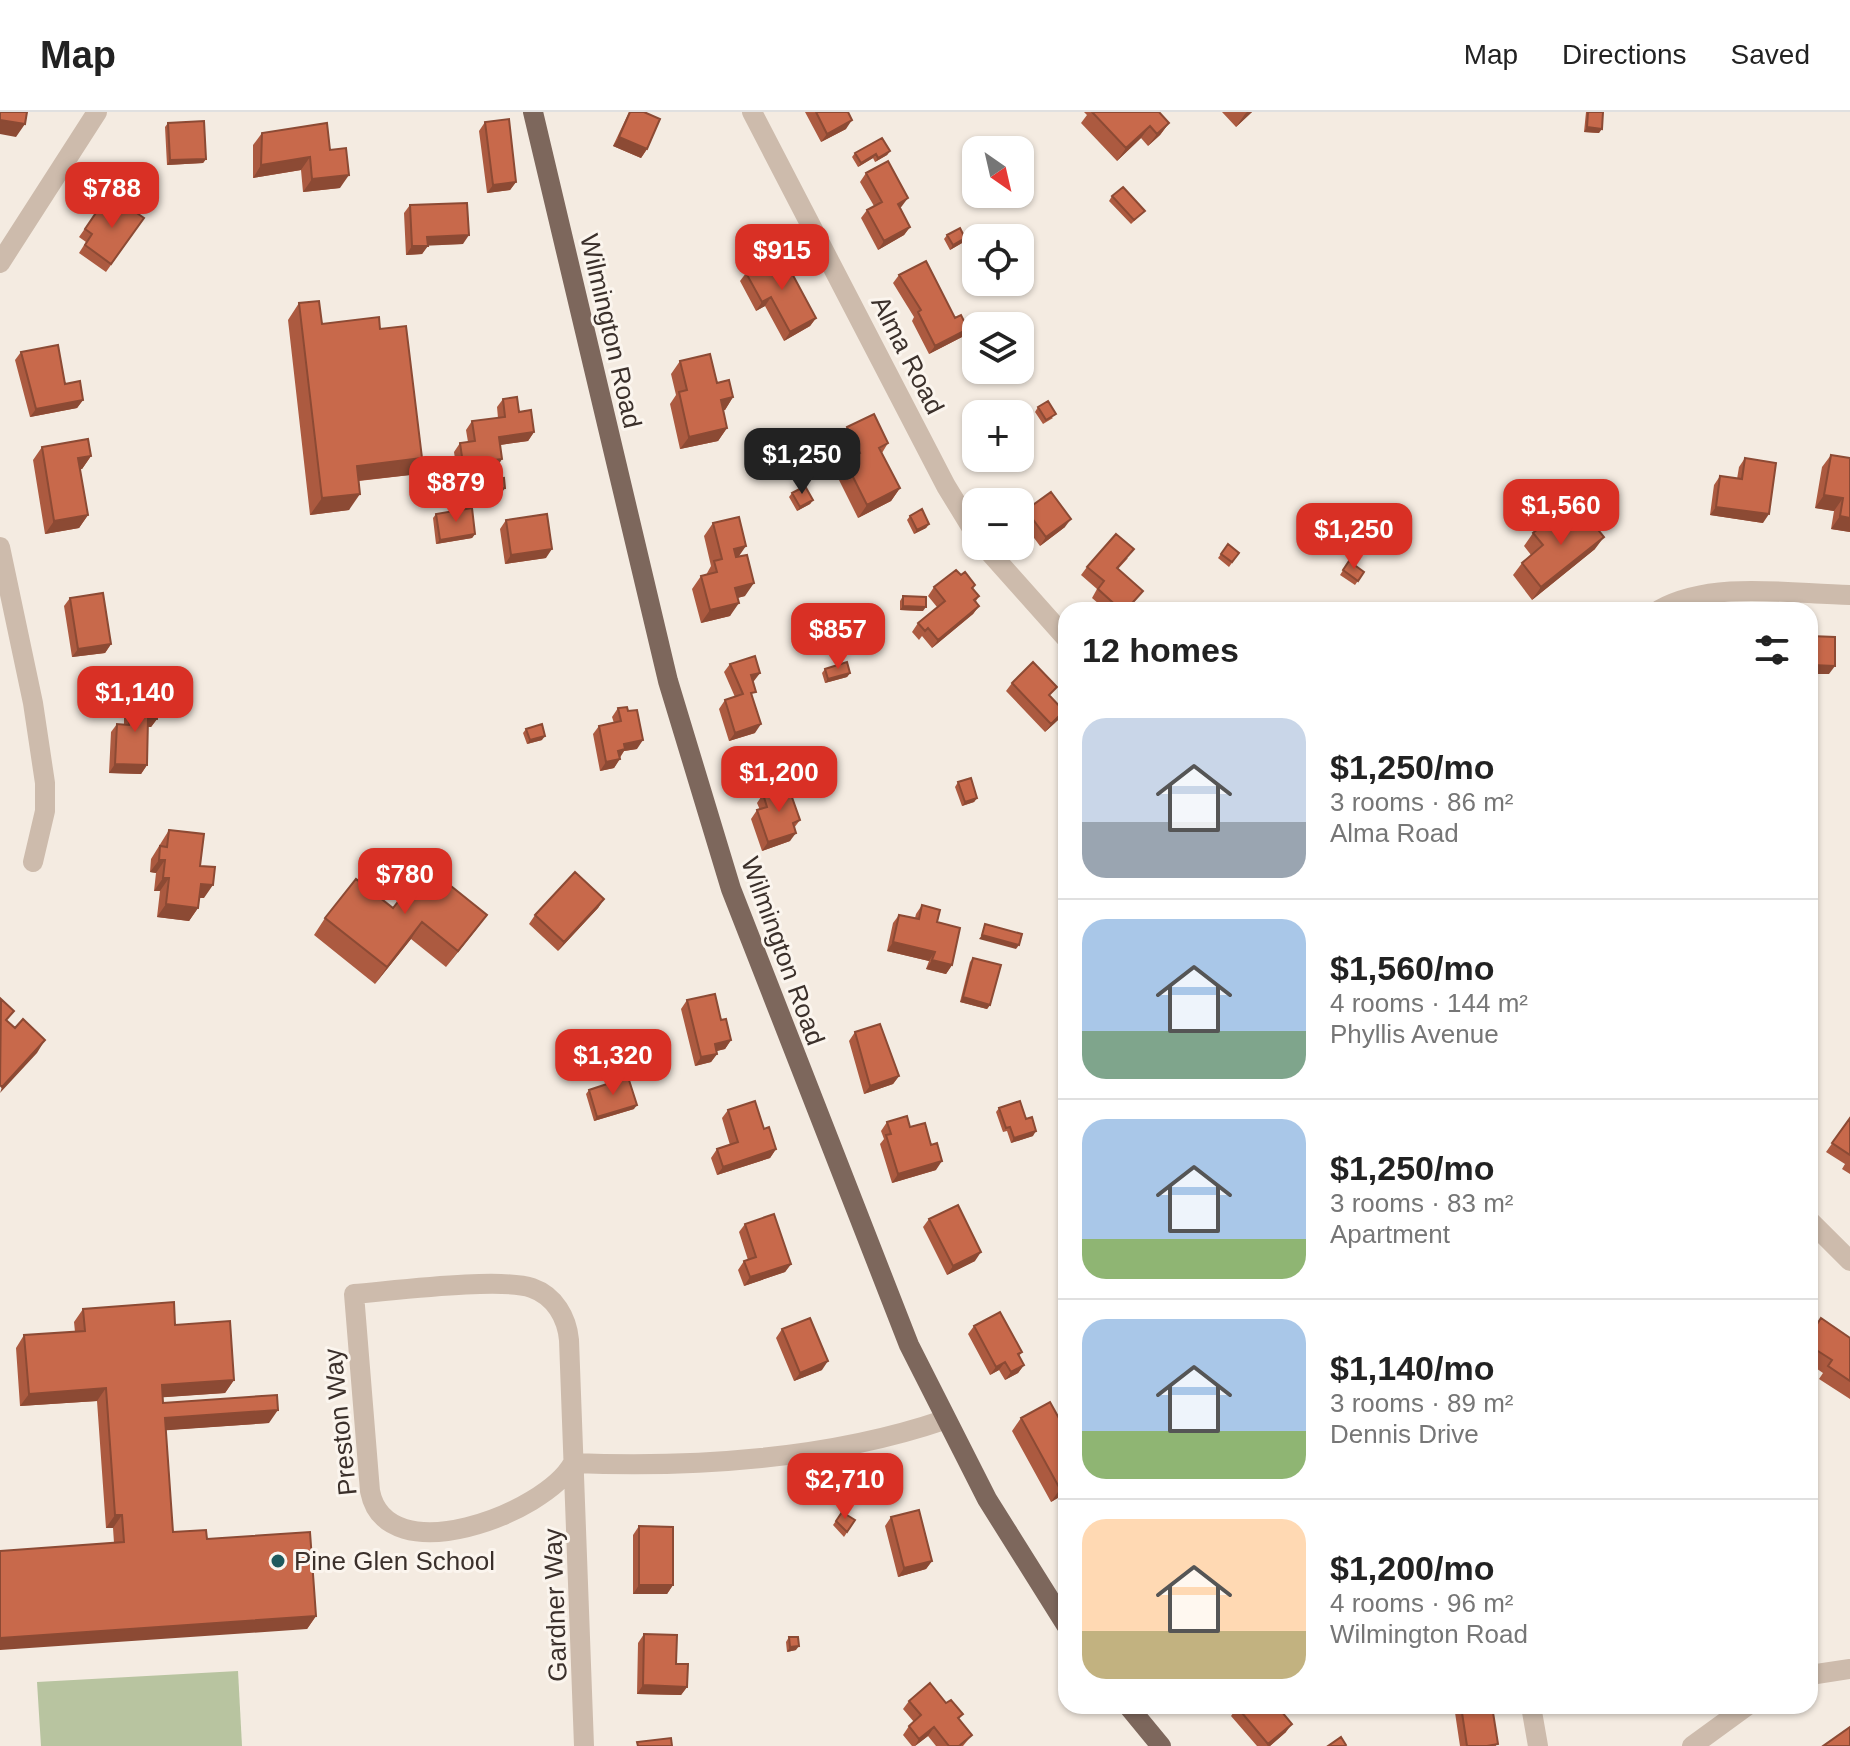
<!DOCTYPE html>
<meta charset="utf-8">
<style>
:root{--surface:#fff;--page:#f2f2f2;--text:#222;--muted:#767676;--line:#e0e0e0;--accent:#d93025}
body{margin:0;font-family:Helvetica,sans-serif;background:var(--page);color:var(--text);height:100vh;display:flex;flex-direction:column;font-size:30px;white-space:nowrap}
*{box-sizing:border-box;margin:0}
p{font-size:26px;color:var(--muted)}
.icon{flex:none;width:44px;height:44px;fill:none;stroke:currentColor;stroke-width:2;stroke-linecap:round;stroke-linejoin:round}
.map{position:relative;flex:1;overflow:hidden}
.drawer{position:absolute;left:1058px;top:490px;width:760px;height:1112px;display:flex;flex-direction:column;background:var(--surface);border-radius:24px;box-shadow:0 2px 6px #0004}
.drawer>*{flex:none}
.needle{width:52px;rotate:146deg}
.fabs{position:absolute;left:962px;top:24px;display:grid;gap:16px}
.fabs a{display:grid;place-items:center;width:72px;height:72px;border-radius:16px;background:var(--surface);box-shadow:0 2px 6px #0004;font-size:40px}
.price{position:absolute;translate:-50% -68px;padding:0 18px;border-radius:16px;background:var(--accent);color:#fff;font-size:26px;line-height:52px;filter:drop-shadow(0 2px 4px #0008)}
.price::after{content:'';position:absolute;left:50%;top:48px;width:24px;height:18px;margin-left:-12px;background:inherit;clip-path:polygon(0 0,100% 0,50% 100%)}
.price.active{background:#222;color:#fff}
ul{padding:0;list-style:none}
li{display:flex;align-items:center;gap:24px;height:200px;padding:0 24px}
li+li{border-top:2px solid var(--line)}
li span{display:grid;place-items:center;flex:none;width:224px;height:160px;border-radius:24px;color:#555}
li>.icon{margin-inline-start:auto}
span .icon{width:96px;height:96px;fill:#fffc;stroke-width:1}
li b{font-size:34px}
h2{display:flex;justify-content:space-between;align-items:center;height:96px;padding:0 24px;font-size:34px}
header{display:flex;align-items:center;gap:48px;box-sizing:border-box;height:112px;padding:0 40px;background:var(--surface);border-bottom:2px solid var(--line)}
header strong{font-size:38px}
nav{display:flex;gap:44px;margin-inline-start:auto;font-size:28px}
.map>svg:first-child{display:block}
</style>
<header>
<strong>Map</strong>
<nav><a>Map</a><a>Directions</a><a>Saved</a></nav>
</header>
<div class="map">
<svg width="1850" height="1634" viewBox="0 0 1850 1634">
<rect width="100%" height="100%" fill="#f4ebe1"/>
<path fill="#b8c4a0" d="M238 1559 242 1634H41L37 1570Z"/>
<g fill="none" stroke-linecap="round" stroke-linejoin="round">
<path stroke="#cdbbac" stroke-width="20" d="M752 0 946 374 976 423
M0 151 97 0
M984 434 1066 526
M0 435 33 591 45 671V699L33 750
M1659 498C1713 468 1790 482 1850 483
M1810 1109 1850 1149
M573 1351C545 1402 386 1462 370 1379L354 1182C392 1179 501 1165 532 1176 555 1184 567 1206 569 1228L584 1634
M573 1351C694 1356 830 1347 944 1308
M1810 1563 1850 1557
M1531 1594 1538 1634
M1692 1634 1747 1594"/>
<path stroke="#7d675c" stroke-width="20" d="M533 0 668 569 731 777 909 1233 987 1387 1066 1513
M1128 1594 1161 1634"/>
</g>
<path fill="#ac5a40" d="M629 0H644L647 37 641 46 613 34Z
M805 0H848L846 17 821 30Z
M1084 0H1159L1169 11 1160 23 1148 34 1141 26 1117 49 1081 11 1087 3Z
M1222 0H1252L1236 15Z
M1586 0H1603L1599 21 1584 20Z
M485 10 516 70 510 78 487 81 479 19Z
M168 11 206 47 203 51 167 53 165 15Z
M262 21 330 38 340 76 303 80 301 58 253 66V33Z
M890 39 887 43 875 50 873 46 858 55 852 45 855 41Z
M866 61 902 94 900 96 910 115 904 123 878 138 861 106 867 98 874 94 860 70Z
M1112 84 1145 99 1131 112 1109 89Z
M102 92 108 96 144 106 106 160 79 141 86 130 79 125Z
M410 93 463 132 428 133 422 142 406 143 404 101Z
M947 123 962 131 950 138 944 127Z
M746 161 816 206 810 214 784 229 765 194 756 199 740 169Z
M899 163 968 217 962 225 929 242 912 209 914 205 893 171Z
M299 191 322 212 380 217 410 363 359 369 349 398 310 403 288 208Z
M21 240 65 272 83 288 77 296 30 305 15 248Z
M680 249 717 271 733 285 725 298H723L727 316 718 329 680 337 670 292 676 283 671 262Z
M503 287 519 300 534 320 528 329 500 333 502 347 496 356 457 361 454 340 460 331 468 330 466 318 472 309 498 306 497 295Z
M1038 295 1053 306 1043 312 1035 300Z
M976 302V332L966 313 972 304Z
M847 315 888 331 882 341 900 376 891 389 858 406 836 362 845 349 848 347 838 328Z
M42 335 91 344 82 357H80L88 403 79 416 45 422 33 348Z
M1831 343 1850 346V420L1831 417 1834 399 1815 396 1822 355Z
M1745 346 1763 411 1710 403 1714 373 1720 364 1737 367 1739 355Z
M484 369 505 376 502 380 482 382 481 373Z
M792 381 813 388 810 392 797 399 789 385Z
M1026 398 1065 415 1040 434 1020 407Z
M436 402 475 422 472 426 436 432 433 406Z
M910 404 929 412 926 416 914 422 907 408Z
M506 408 546 446 505 452 500 417Z
M713 411 739 445 745 484 737 486 730 504 701 511 692 477 701 464 706 463 711 454 704 424Z
M1558 417 1595 437 1532 488 1513 463 1522 451 1531 443 1524 434 1533 421Z
M1228 432 1239 441 1229 455 1218 446Z
M1128 446 1118 457 1143 479 1127 498H1106L1092 486 1097 477 1081 463 1087 455Z
M1349 449 1364 460 1355 473 1340 463Z
M934 475 973 476 979 484 976 489 979 494 973 502 932 536 922 524 919 528 912 520 918 511 937 495 928 484Z
M903 484 923 499 900 498V489Z
M70 486 111 532 105 541 72 545 64 494Z
M730 552 760 561 753 569 752 585 755 621 729 629 719 597 725 588 735 585 724 560Z
M825 557 850 561 847 565 825 571 822 561Z
M1012 571 1050 584 1058 608 1045 620 1006 579Z
M130 588 157 607 151 615H148L147 653 141 662 109 661 111 620 117 612H124V597Z
M618 596 637 637 624 639 614 656 600 659 593 622 599 614 614 611 612 605Z
M526 617 542 628 527 632 523 621Z
M958 670 977 686 974 690 962 694 955 675Z
M763 682 800 708 794 716 790 729 762 739 751 707 757 698H760L757 691Z
M169 718 200 754 204 786H199L198 796 189 809 157 805 160 779H154L156 761 150 760 151 747Z
M604 787 598 796 558 839 529 812 535 803Z
M922 793 937 810 952 853 946 862 926 857 929 849 887 839 893 811 899 803 915 806 916 802Z
M393 796 487 803 446 855 411 827 375 872 314 823 325 806Z
M973 846 990 893 987 897 960 890 970 850Z
M687 888 731 928 725 937 716 939 717 942 711 950 695 954 681 897Z
M855 920 899 964 893 972 864 982 849 929Z
M589 978 634 997 594 1009 586 982Z
M999 996 1026 1007 1033 1024 1011 1031 1007 1019 1003 1020 996 1000Z
M728 998 764 1017 776 1037 770 1046 717 1063 711 1046 717 1037 730 1033 722 1006Z
M1850 1006V1062L1842 1057 1845 1052 1826 1040Z
M887 1010 910 1015 936 1058 892 1071 880 1032 884 1027 881 1019Z
M929 1107 975 1149 947 1163 923 1115Z
M745 1112 791 1152 785 1160 744 1174 738 1158 744 1149 748 1148 739 1120Z
M83 1197 175 1213 234 1268 225 1281 163 1285V1291L269 1311 165 1318 173 1420 207 1427 316 1504 307 1517 114 1431 113 1416H106L97 1289 20 1294 16 1236 24 1223 75 1220 74 1210Z
M974 1214 1022 1240 1019 1244 1024 1253 1018 1261 1005 1268 999 1258 990 1263 968 1222Z
M782 1217 822 1258 794 1269 776 1226Z
M1810 1223 1850 1226V1287L1819 1267 1823 1261 1810 1252Z
M1021 1306 1066 1381 1051 1390 1012 1319Z
M842 1400 855 1408 844 1425 833 1413Z
M891 1405 932 1449 926 1457 898 1465 885 1414Z
M639 1414 673 1473 667 1482H633V1423Z
M644 1522 676 1552 687 1575 681 1583 637 1582 638 1531Z
M789 1525 796 1538 787 1540 786 1530Z
M909 1589 946 1591 963 1602 959 1607 972 1623 963 1634H936L928 1624 915 1634H912L903 1623 909 1614 914 1610 903 1597Z
M1238 1594 1286 1620 1270 1634H1257L1231 1604Z
M1454 1594H1492L1496 1634H1460Z"/>
<path fill="#8c4a34" d="M1247 0H1252L1236 15 1245 2Z
M0 8 25 12 16 25 0 22Z
M852 8 846 17 821 30 827 22Z
M1169 11 1160 23 1148 34 1157 22Z
M1150 14 1141 26 1117 49 1126 36Z
M1587 15 1602 17 1599 21 1584 20Z
M619 25 647 37 641 46 613 34Z
M890 39 887 43 875 50 878 46Z
M876 42 873 46 858 55 861 51Z
M310 45 301 58 253 66 261 53Z
M206 47 203 51 167 53 170 48Z
M349 63 340 76 303 80 312 67Z
M516 70 510 78 487 81 493 73Z
M908 86 902 94 892 100 898 92Z
M910 115 904 123 878 138 884 129Z
M469 123 463 132 421 134 427 125Z
M965 126 962 131 950 138 953 133Z
M412 134H428L422 142 406 143Z
M771 185 765 194 756 199 762 190Z
M816 206 810 214 784 229 790 220Z
M968 217 962 225 929 242 935 234Z
M733 285 725 298 712 301 721 288Z
M83 288 77 296 30 305 36 297Z
M727 316 718 329 680 337 689 325Z
M534 320 528 329 493 334 499 325Z
M91 344 82 357 69 359 78 346Z
M422 346 410 363 346 370 357 354Z
M502 347 496 356 457 361 463 352Z
M505 376 502 380 482 382 485 378Z
M900 376 891 389 858 406 867 393Z
M360 382 349 398 310 403 322 386Z
M1824 383 1843 386 1834 399 1815 396Z
M813 388 810 392 797 399 800 395Z
M1716 395 1769 402 1763 411 1710 403Z
M88 403 79 416 45 422 54 409Z
M1840 404 1850 406V420L1831 417Z
M1071 407 1065 415 1040 434 1046 425Z
M929 412 926 416 914 422 917 418Z
M475 422 472 426 436 432 440 428Z
M1604 425 1595 437 1532 488 1541 475Z
M746 434 737 447 725 450 734 437Z
M552 437 546 446 505 452 511 443Z
M754 471 745 484 726 489 735 476Z
M739 491 730 504 701 511 710 498Z
M903 494 926 495 923 499 900 498Z
M979 494 973 502 932 536 938 528Z
M111 532 105 541 72 545 78 537Z
M1813 553 1835 554 1829 562H1810Z
M760 561 754 569 745 572 751 563Z
M850 561 847 565 825 571 828 567Z
M1064 599 1058 608 1045 620 1051 612Z
M148 606 157 607 151 615H142Z
M761 612 755 621 729 629 735 621Z
M545 624 542 628 527 632 530 628Z
M643 628 637 637 624 639 619 646 612 648 624 632Z
M620 647 614 656 600 659 606 650Z
M115 652 147 653 141 662 109 661Z
M977 686 974 690 962 694 965 690Z
M796 721 790 729 762 739 768 730Z
M159 748H165L156 761 150 760Z
M163 766H169L160 779H154Z
M201 772 213 773 204 786 192 785Z
M604 787 598 796 558 839 564 830Z
M166 792 198 796 189 809 157 805Z
M487 803 475 819 446 855 458 839Z
M422 810 411 827 375 872 387 855Z
M982 823 1019 833 1016 837 979 827Z
M893 830 935 840 929 849 887 839Z
M932 848 952 853 946 862 926 857Z
M963 885 990 893 987 897 960 890Z
M45 928 37 941 0 981 2 975Z
M731 928 725 937 709 941 715 932Z
M717 942 711 950 695 954 701 945Z
M899 964 893 972 864 982 870 974Z
M637 993 634 997 594 1009 597 1005Z
M1036 1019 1033 1024 1011 1031 1014 1026Z
M776 1037 770 1046 717 1063 723 1055Z
M942 1049 936 1058 892 1071 898 1062Z
M981 1140 975 1149 947 1163 953 1154Z
M791 1152 785 1160 744 1174 750 1165Z
M828 1249 822 1258 794 1269 800 1261Z
M1005 1250 999 1258 990 1263 996 1255Z
M1024 1253 1018 1261 1005 1268 1011 1260Z
M234 1268 225 1281 153 1286 162 1273Z
M106 1276 97 1289 20 1294 29 1282Z
M278 1298 269 1311 156 1319 165 1306Z
M1066 1374V1381L1051 1390 1060 1377Z
M115 1403H122L113 1416H106Z
M932 1449 926 1457 898 1465 904 1456Z
M639 1473H673L667 1482H633Z
M316 1504 307 1517 0 1538V1526Z
M799 1534 796 1538 787 1540 790 1535Z
M643 1573 687 1575 681 1583 637 1582Z
M1292 1612 1286 1620 1270 1634H1267Z
M934 1615 928 1624 915 1634 919 1627Z"/>
<path fill="#c8694b" stroke="#8c4a34" stroke-width="2" d="M0 0H27L25 12 0 8Z
M630 0H644L660 7 647 37 619 25Z
M816 0H848L852 8 827 22Z
M1092 0H1159L1169 11 1157 22 1150 14 1126 36Z
M1588 0H1603L1602 17 1587 15Z
M509 7 516 70 493 73 485 10Z
M204 9 206 47 170 48 168 11Z
M327 11 330 38 346 36 349 63 312 67 310 45 261 53 262 21Z
M882 26 890 39 878 46 876 42 861 51 855 41Z
M888 49 908 86 898 92 910 115 884 129 867 98 882 90 866 61Z
M1123 75 1145 99 1134 108 1112 84Z
M115 86 144 106 111 152 85 133 92 122 85 117 102 92 108 96Z
M467 91 469 123 427 125 428 134H412L410 93Z
M960 116 965 126 953 133 947 123Z
M781 141 816 206 790 220 771 185 762 190 746 161Z
M926 149 955 206 961 203 968 217 935 234 918 200 921 198 899 163Z
M319 189 322 212 379 205 380 217 406 214 422 346 357 354 360 382 322 386 299 191Z
M58 233 65 272 80 269 83 288 36 297 21 240Z
M710 242 717 271 729 268 733 285 721 288 727 316 689 325 679 280 687 278 680 249Z
M517 285 519 300 531 298 534 320 499 325 502 347 463 352 460 331 475 329 472 309 505 305 503 287Z
M1048 289 1056 302 1046 308 1038 295Z
M1000 290 1006 302H977Z
M874 302 888 331 879 336 900 376 867 393 845 349 860 341 847 315Z
M88 327 91 344 78 346 88 403 54 409 42 335Z
M1831 343 1850 346V406L1840 404 1843 386 1824 383Z
M1745 346 1776 351 1769 402 1716 395 1720 364 1742 367Z
M504 366 505 376 485 378 484 369Z
M805 374 813 388 800 395 792 381Z
M1051 380 1071 407 1046 425 1026 398Z
M472 396 475 422 440 428 436 402Z
M922 397 929 412 917 418 910 404Z
M1582 398 1604 425 1541 475 1522 451 1543 433 1533 421 1550 407 1558 417Z
M547 402 552 437 511 443 506 408Z
M739 405 746 434 734 437 736 445 747 443 754 471 735 476 739 491 710 498 701 464 717 460 714 449 722 447 713 411Z
M1116 422 1134 437 1117 456 1143 479 1126 498H1121L1098 477 1104 469 1087 455Z
M1228 432 1239 441 1232 450 1221 442Z
M1349 449 1364 460 1358 469 1343 458Z
M956 458 961 463 965 460 975 473 972 476 979 484 974 488 979 494 938 528 928 516 925 519 918 511 945 489 934 475Z
M103 481 111 532 78 537 70 486Z
M903 484 926 485V495L903 494Z
M1810 524 1835 525V554L1813 553 1812 575H1810Z
M755 544 760 561 751 563 756 580 751 581 761 612 735 621 725 588 743 582 730 552Z
M847 550 850 561 828 567 825 557Z
M1033 550 1057 575 1049 583 1064 599 1051 612 1012 571Z
M130 588 158 590 157 607 148 606 147 653 115 652 117 612 129 613Z
M627 595 628 599 637 598 643 628 624 632 625 637 618 639 620 647 606 650 599 614 621 609 618 596Z
M542 612 545 624 530 628 526 617Z
M971 666 977 686 965 690 958 670Z
M788 674 800 708 793 711 796 721 768 730 757 698 767 695 763 682Z
M169 718 204 722 200 754 215 755 213 773 201 772 198 796 166 792 169 766H163L165 748H159L160 734 167 735Z
M426 754 487 803 458 839 422 810 387 855 325 806 356 767 393 796Z
M575 760 604 787 564 830 535 803Z
M922 793 940 798 937 810 960 816 952 853 932 848 935 840 893 830 899 803 919 807Z
M985 812 1022 822 1019 833 982 823Z
M973 846 1001 853 990 893 963 885Z
M715 882 721 908 726 907 731 928 715 932 717 942 701 945 687 888Z
M1 887 14 899 6 908 15 916 23 907 45 928 2 975 0 973Z
M880 912 899 964 870 974 855 920Z
M628 965 637 993 597 1005 589 978Z
M755 989 764 1017 769 1015 776 1037 723 1055 717 1037 738 1030 728 998Z
M1020 989 1026 1007 1032 1005 1036 1019 1014 1026 1010 1015 1006 1016 999 996Z
M907 1004 910 1015 925 1011 931 1033 937 1031 942 1049 898 1062 886 1023 891 1022 887 1010Z
M1850 1006V1043L1832 1031Z
M958 1093 981 1140 953 1154 929 1107Z
M774 1102 791 1152 750 1165 744 1149 756 1145 745 1112Z
M174 1190 175 1213 230 1209 234 1268 162 1273 163 1291 277 1283 278 1298 165 1306 173 1420 206 1418 207 1427 310 1420 316 1504 0 1526V1439L124 1430 122 1403H115L106 1276 29 1282 24 1223 85 1219 83 1197Z
M1000 1200 1022 1240 1018 1242 1024 1253 1011 1260 1005 1250 996 1255 974 1214Z
M810 1206 828 1249 800 1261 782 1217Z
M1821 1206 1850 1226V1269L1828 1254 1832 1248 1810 1234V1223Z
M1050 1290 1066 1319V1374L1060 1377 1021 1306Z
M919 1398 932 1449 904 1456 891 1405Z
M842 1400 855 1408 847 1420 836 1409Z
M639 1414 673 1415V1473H639Z
M644 1522 677 1523 676 1552H688L687 1575 643 1573Z
M789 1525H798L799 1534 790 1535Z
M930 1571 946 1591 951 1588 963 1602 958 1606 972 1623 959 1634H949L934 1615 919 1627 909 1614 921 1603 909 1589Z
M1238 1594H1277L1292 1612 1268 1632 1237 1595Z
M1461 1594H1492L1498 1632 1487 1634H1467Z
M1850 1615V1634H1823Z
M1341 1625 1346 1633 1345 1634H1328Z
M671 1626 672 1634H638L637 1630Z"/>
<circle fill="#1f5a5e" stroke="#fbf5ee" stroke-width="3" cx="278" cy="1449" r="8"/>
<g text-anchor="middle" stroke-width="6" stroke-linejoin="round" paint-order="stroke">
<g font-size="26" fill="#3b302b" stroke="#fbf5ee">
<text transform="translate(611 219) rotate(77)" y="9">Wilmington Road</text>
<text transform="translate(908 243) rotate(63)" y="9">Alma Road</text>
<text transform="translate(783 839) rotate(70)" y="9">Wilmington Road</text>
<text transform="translate(340 1310) rotate(-96)" y="9">Preston Way</text>
<text transform="translate(555 1493) rotate(-92)" y="9">Gardner Way</text>
</g>
<g font-size="26" fill="#3b302b" stroke="#fbf5ee" text-anchor="start">
<text x="294" y="1458">Pine Glen School</text>
</g>
</g>
</svg>
<div class="fabs">
<a><svg class="needle" viewBox="-14 -14 28 28"><path d="M0-13l5 13h-10z" fill="#e53935"/><path d="M0 13l5-13h-10z" fill="#767676"/></svg></a>
<a><svg class="icon" aria-label="locate" viewBox="0 0 24 24"><circle cx="12" cy="12" r="6"/><path d="M12 2v4M12 18v4M2 12h4M18 12h4"/></svg></a>
<a><svg class="icon" aria-label="layers" viewBox="0 0 24 24"><path d="M12 4l9 5-9 5-9-5zM3 14l9 5 9-5"/></svg></a>
<a>+</a>
<a>−</a>
</div>
<b class="price" style="left:112px;top:118px">$788</b>
<b class="price" style="left:782px;top:180px">$915</b>
<b class="price active" style="left:802px;top:384px">$1,250</b>
<b class="price" style="left:456px;top:412px">$879</b>
<b class="price" style="left:1561px;top:435px">$1,560</b>
<b class="price" style="left:1354px;top:459px">$1,250</b>
<b class="price" style="left:838px;top:559px">$857</b>
<b class="price" style="left:135px;top:622px">$1,140</b>
<b class="price" style="left:779px;top:702px">$1,200</b>
<b class="price" style="left:405px;top:804px">$780</b>
<b class="price" style="left:613px;top:985px">$1,320</b>
<b class="price" style="left:845px;top:1409px">$2,710</b>
<section class="drawer">
<h2>12 homes<svg class="icon" aria-label="filters" viewBox="0 0 24 24"><path d="M4 7h16M4 17h16"/><circle cx="9" cy="7" r="2"/><circle cx="15" cy="17" r="2"/></svg></h2>
<ul>
<li><span style="background:linear-gradient(#c9d6e8 65%,#9aa5b1 0)"><svg class="icon" aria-label="home" viewBox="0 0 24 24"><path d="M3 11l9-7 9 7M6 9v11h12V9"/></svg></span><div><b>$1,250/mo</b><p>3 rooms · 86 m²</p><p>Alma Road</p></div></li>
<li><span style="background:linear-gradient(#a9c7e8 70%,#7fa58c 0)"><svg class="icon" aria-label="home" viewBox="0 0 24 24"><path d="M3 11l9-7 9 7M6 9v11h12V9"/></svg></span><div><b>$1,560/mo</b><p>4 rooms · 144 m²</p><p>Phyllis Avenue</p></div></li>
<li><span style="background:linear-gradient(#a9c7e8 75%,#8fb573 0)"><svg class="icon" aria-label="home" viewBox="0 0 24 24"><path d="M3 11l9-7 9 7M6 9v11h12V9"/></svg></span><div><b>$1,250/mo</b><p>3 rooms · 83 m²</p><p>Apartment</p></div></li>
<li><span style="background:linear-gradient(#a9c7e8 70%,#8fb573 0)"><svg class="icon" aria-label="home" viewBox="0 0 24 24"><path d="M3 11l9-7 9 7M6 9v11h12V9"/></svg></span><div><b>$1,140/mo</b><p>3 rooms · 89 m²</p><p>Dennis Drive</p></div></li>
<li><span style="background:linear-gradient(#ffd9b3 70%,#c2b280 0)"><svg class="icon" aria-label="home" viewBox="0 0 24 24"><path d="M3 11l9-7 9 7M6 9v11h12V9"/></svg></span><div><b>$1,200/mo</b><p>4 rooms · 96 m²</p><p>Wilmington Road</p></div></li>
</ul>
</section>
</div>
